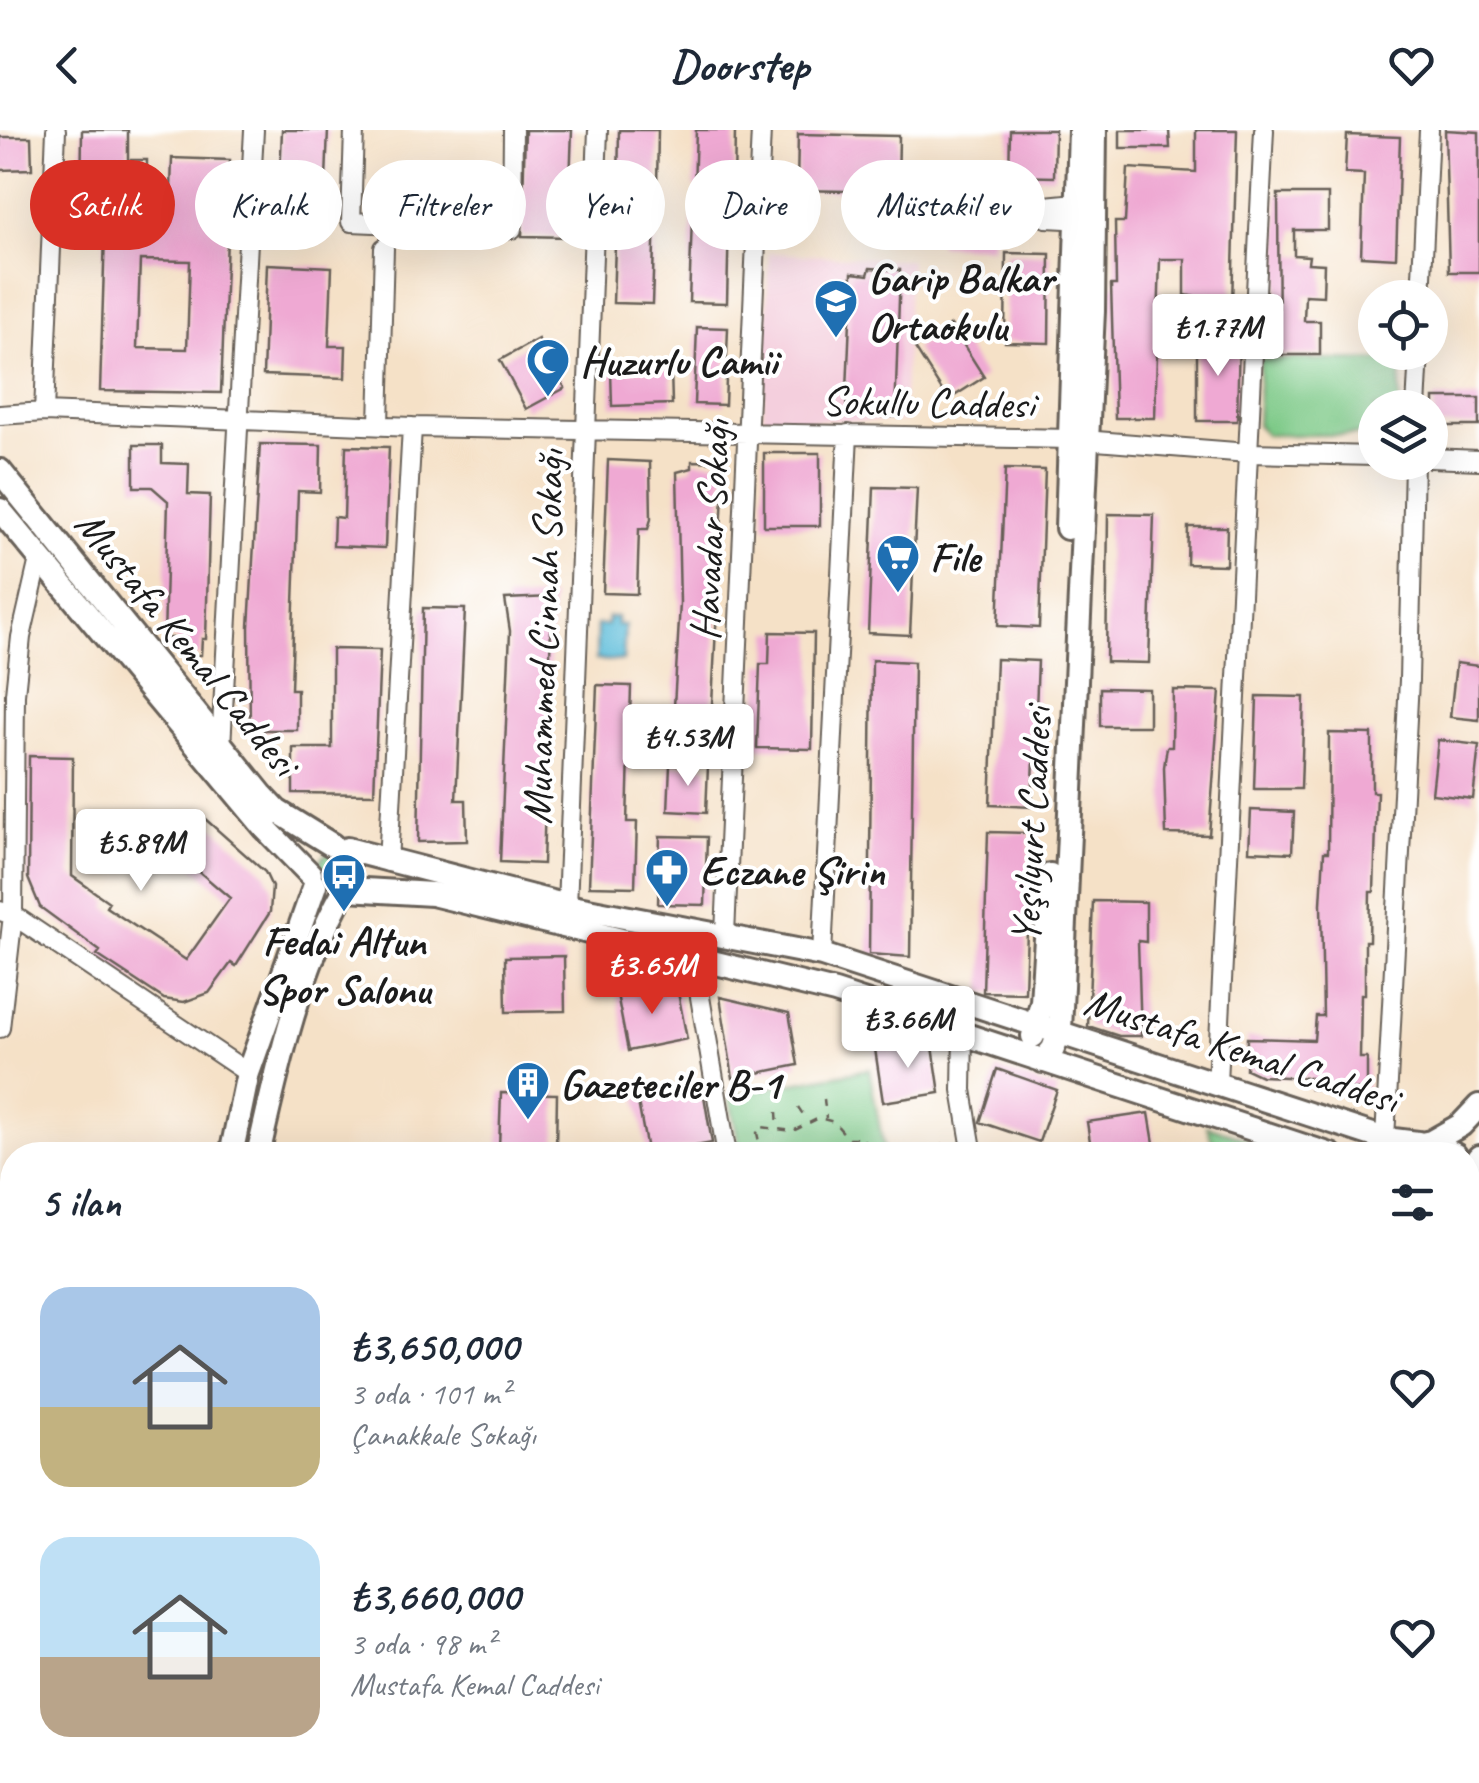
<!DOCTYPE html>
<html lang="tr">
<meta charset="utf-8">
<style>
:root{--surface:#fff;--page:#f6f6f7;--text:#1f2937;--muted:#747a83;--accent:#d93025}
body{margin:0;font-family:Caveat,sans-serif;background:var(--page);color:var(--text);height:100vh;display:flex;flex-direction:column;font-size:38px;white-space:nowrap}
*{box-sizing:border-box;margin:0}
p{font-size:32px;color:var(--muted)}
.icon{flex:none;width:55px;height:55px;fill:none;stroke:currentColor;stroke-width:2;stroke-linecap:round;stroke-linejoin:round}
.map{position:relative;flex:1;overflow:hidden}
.sheet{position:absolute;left:0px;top:1012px;width:1480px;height:642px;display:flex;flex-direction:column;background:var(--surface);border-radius:40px 40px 0 0;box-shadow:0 10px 40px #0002}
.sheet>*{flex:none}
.hud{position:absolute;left:30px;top:30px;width:1420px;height:90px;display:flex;gap:20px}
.tools{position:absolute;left:1358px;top:150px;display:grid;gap:20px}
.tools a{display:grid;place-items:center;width:90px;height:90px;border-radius:50%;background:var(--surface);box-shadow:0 10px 40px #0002;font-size:50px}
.price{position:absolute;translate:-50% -85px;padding:0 22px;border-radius:10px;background:#fff;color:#222;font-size:32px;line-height:65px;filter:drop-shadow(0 2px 5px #0008)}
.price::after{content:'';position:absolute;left:50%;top:60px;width:30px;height:22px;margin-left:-15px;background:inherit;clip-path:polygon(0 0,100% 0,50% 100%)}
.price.on{background:var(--accent);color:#fff}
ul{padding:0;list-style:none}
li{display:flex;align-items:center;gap:30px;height:250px;padding:0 40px}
li span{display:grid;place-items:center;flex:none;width:280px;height:200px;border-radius:30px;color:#555}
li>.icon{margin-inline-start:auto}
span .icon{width:120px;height:120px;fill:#fffc;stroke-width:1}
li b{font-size:42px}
h2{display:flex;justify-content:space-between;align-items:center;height:120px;padding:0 40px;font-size:42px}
.chip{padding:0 35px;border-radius:45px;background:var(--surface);box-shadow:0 10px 40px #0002;font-size:35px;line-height:90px}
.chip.on{background:var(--accent);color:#fff}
header{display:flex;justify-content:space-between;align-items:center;height:130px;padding:0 40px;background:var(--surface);font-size:45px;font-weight:600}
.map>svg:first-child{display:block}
</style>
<header><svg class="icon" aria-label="back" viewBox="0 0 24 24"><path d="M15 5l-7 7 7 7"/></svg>Doorstep<svg class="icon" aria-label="heart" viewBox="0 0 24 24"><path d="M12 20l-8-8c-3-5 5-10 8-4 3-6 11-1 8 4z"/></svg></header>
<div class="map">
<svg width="1479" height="1653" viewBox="0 0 1479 1653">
<rect width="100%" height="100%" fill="#fff"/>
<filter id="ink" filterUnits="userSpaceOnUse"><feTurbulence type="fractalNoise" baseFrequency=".01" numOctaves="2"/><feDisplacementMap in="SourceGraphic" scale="20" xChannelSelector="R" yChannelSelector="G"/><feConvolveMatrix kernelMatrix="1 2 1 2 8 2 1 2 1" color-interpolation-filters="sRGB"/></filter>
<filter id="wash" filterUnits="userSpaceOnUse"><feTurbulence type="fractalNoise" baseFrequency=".0048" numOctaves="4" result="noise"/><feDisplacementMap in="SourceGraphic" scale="40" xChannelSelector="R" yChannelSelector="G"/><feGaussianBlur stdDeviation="2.25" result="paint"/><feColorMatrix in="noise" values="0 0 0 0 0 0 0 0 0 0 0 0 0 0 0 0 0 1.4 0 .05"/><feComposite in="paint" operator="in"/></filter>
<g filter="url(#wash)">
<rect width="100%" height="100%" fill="#f5e1c7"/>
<path fill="#f4cfdd" d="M769 123 910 130 903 292 763 289Z"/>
<path fill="#7dc987" stroke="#4c7252" stroke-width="2.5" d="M1260 229 1401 231 1399 277 1375 278V305H1266L1257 295Z
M319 738a16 16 0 1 1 32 0a16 16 0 1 1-32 0Z
M869 939 885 1025H741L729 965Z
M1207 996 1295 1025H1217Z"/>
<path fill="#5bbcd9" stroke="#3c6c7a" stroke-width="2.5" d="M608 487H617V495H625L623 531 596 530 597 495H607Z"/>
<g id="blocks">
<path fill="#efa9d3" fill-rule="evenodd" d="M82 0H128V30H147L146 89 170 90 172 28 230 30 221 263 100 261 106 72H81ZM140 130 190 131 187 219 137 218Z
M282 0H328L324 98 278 96Z
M525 0H572L568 107 522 106Z
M619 0H658L657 57 618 56Z
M696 0H735L734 59 694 58Z
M1010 0H1055L1054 47 1009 46Z
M1120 0H1169L1170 18H1120Z
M1196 0H1237L1232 174 1185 165V129H1160L1155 288H1115L1111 155H1116L1115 92H1125L1128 38 1196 42Z
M1445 0 1479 2V142H1449Z
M798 4 899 6 898 62 797 60Z
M1347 5 1400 7 1396 128 1361 126 1364 44 1345 43Z
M0 7H31L32 39 0 40Z
M939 51 993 53 992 117 938 115Z
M1278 64H1328V100H1294V125L1309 126 1308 133 1324 134 1323 166 1305 165 1304 191H1320V225H1279Z
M616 85 655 86 652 174 613 173Z
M692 87 729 88 727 173 689 172Z
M1006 123 1050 124 1049 213 1005 212Z
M267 134 332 137 329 216H346L345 248 263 245Z
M870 138 900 140 895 287 846 284 852 143 868 145Z
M951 195 984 247 948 270 915 218Z
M697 197 728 198 725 275 694 274Z
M1197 207H1239L1237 291H1197Z
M538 209 565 258 526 279 500 230Z
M671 239 672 274 612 276 611 241Z
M1434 268H1479V296H1434Z
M260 314 321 315 320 362 298 361 291 559H297V600H250L249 497Z
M134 315H162V333L189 334 188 364 210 365 206 509H202L201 525H178V508H164L168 371 152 357H134Z
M346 316 389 317 385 418 333 416 334 387 344 388Z
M764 323H820V396H764Z
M608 330 650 332 651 389 648 399H639L637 464 603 463Z
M692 331 722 332 724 345 710 612 672 611 680 473 677 342 692 338Z
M1005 339 1045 340 1039 498 998 496Z
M874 357 917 358 910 505 868 503Z
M1108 384 1154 385 1149 533 1106 532Z
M1188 397H1227L1226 435 1187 434Z
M552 467 543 734 500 732 510 501 505 469Z
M423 478 465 479 456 670H466L467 711 418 712Z
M770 502 814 503 812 619 757 618 760 534H769Z
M332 519 380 520 374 664 293 663V618H332Z
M996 529 1038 531 1032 677 990 675Z
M872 530 914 532 910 827 869 824Z
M1456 533 1479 536V590L1450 587Z
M597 555 631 556 627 692H637L635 757 589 756Z
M1100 558 1149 559V596H1100Z
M1173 560 1220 561 1209 705 1166 704 1164 637 1167 617H1172Z
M1257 566 1304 567 1301 659H1254Z
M1329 603 1372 604V662H1377L1374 762H1370L1369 811H1365V864H1361L1360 928H1367V960L1310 959V948L1261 946 1246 939 1247 908 1314 910 1316 886H1323L1321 774 1324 722H1328Z
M1438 610 1479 615 1473 669 1432 664Z
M29 626 73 627 72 746 109 772 106 777 186 830 230 768 175 721 203 687 265 742 272 757 270 782 236 836 231 833 209 863 184 872 164 869 97 825 100 821 40 777 28 748Z
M670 635 708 636 706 683 668 681Z
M1251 680 1294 682 1292 723 1249 721Z
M988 702 1030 703 1025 863 983 862Z
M660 706 707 707 705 775 658 774Z
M1093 771 1146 772V812L1138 811 1141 906H1119L1088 896Z
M564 826 565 881 506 882 505 827Z
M676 852 687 909 628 921 617 864Z
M720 867 789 883 798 935 733 948Z
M932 910 940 963 883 972 875 919Z
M997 939 1057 960 1039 1012 980 992Z
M702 954 712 1013 648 1025 637 967Z
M501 963 557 964 556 1020 499 1018Z
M1149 983 1156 1025H1092L1087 992Z
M12 1620V1653H0V1628Z"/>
</g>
</g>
<g filter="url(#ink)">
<use href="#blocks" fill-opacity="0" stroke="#686158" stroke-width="2.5"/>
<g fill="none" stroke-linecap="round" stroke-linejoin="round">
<defs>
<path id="minor" d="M354 0 351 92 512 99 513 0
M1086 90 1046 88 1045 76 1087 72
M1421 168 1429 0
M1416 278 1419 222
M44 282 56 0
M0 285 44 282 412 297 1071 309 1248 323 1375 326
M379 293 384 118
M1430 328 1479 330
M221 617 254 0
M388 732 412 297
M567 776 598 0
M0 781 13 785 248 943
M725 804 761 0
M822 825 848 304
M693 826 727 1025
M0 898 13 785 15 564 21 507 39 429
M963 901 962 960 973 1025
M1217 952 1264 0
M1385 1009 1409 550 1414 332
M0 1079 12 1077
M1468 1083 1479 1081
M0 1207 12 1206
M1468 1256 1479 1257
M1468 1349 1479 1346
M1468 1446 1479 1445
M123 1642 124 1653
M1185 1642 1187 1653
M1248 1642 1249 1653
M1271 1642 1272 1653
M511 1653 573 1642"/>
<path id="major" d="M0 341 261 664 277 681 332 715
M0 380 265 698 310 744
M1067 398 1080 0
M347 719 567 776 822 825 1385 1009 1418 1013
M348 759 432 764 835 862 1331 1025
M1033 906 1042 872 1050 745
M1043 931 1053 919 1060 900 1093 181 1095 0
M1431 1012 1461 995 1479 976
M1408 1017 1431 1012 1455 1025
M231 1025 248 943 315 755
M258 1025C278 936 299 840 344 761
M1468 1043 1479 1027
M1468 1295 1479 1293
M1468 1318 1479 1317
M0 1570 12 1565
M0 1592 12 1586"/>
</defs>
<use href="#minor" stroke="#686158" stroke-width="22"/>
<use href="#major" stroke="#686158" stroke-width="28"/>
<path stroke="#686158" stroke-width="2.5" stroke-dasharray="8 8" stroke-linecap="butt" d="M824 969 826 988
M798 977 806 989
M777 982 778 997
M762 1025 757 1003 761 997 793 1001 819 988 834 992 848 1008H862L870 1017 869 1025
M890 1025 952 1013"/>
<use href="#minor" stroke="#fff" stroke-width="18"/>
<use href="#major" stroke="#fff" stroke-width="22"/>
</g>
</g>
<defs>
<symbol id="school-pin" viewBox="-11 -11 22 30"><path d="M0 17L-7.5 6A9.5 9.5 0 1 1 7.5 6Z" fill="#1f6fb2" stroke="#fff"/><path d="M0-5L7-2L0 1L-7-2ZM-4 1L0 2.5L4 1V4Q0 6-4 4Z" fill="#fff"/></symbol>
<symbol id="mosque-pin" viewBox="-11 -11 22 30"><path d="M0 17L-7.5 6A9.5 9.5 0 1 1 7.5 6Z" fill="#1f6fb2" stroke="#fff"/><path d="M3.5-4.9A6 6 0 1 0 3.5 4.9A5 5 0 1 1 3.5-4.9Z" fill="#fff"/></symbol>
<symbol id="supermarket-pin" viewBox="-11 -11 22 30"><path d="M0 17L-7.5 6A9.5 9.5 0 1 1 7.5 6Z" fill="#1f6fb2" stroke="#fff"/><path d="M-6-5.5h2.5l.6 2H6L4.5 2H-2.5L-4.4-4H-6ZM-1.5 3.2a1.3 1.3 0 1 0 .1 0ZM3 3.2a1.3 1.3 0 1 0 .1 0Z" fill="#fff"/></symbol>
<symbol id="pharmacy-pin" viewBox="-11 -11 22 30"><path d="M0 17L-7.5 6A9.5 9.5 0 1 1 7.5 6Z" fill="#1f6fb2" stroke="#fff"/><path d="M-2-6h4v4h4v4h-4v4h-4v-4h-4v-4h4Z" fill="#fff"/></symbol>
<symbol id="bus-pin" viewBox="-11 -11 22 30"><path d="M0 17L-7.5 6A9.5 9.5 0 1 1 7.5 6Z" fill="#1f6fb2" stroke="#fff"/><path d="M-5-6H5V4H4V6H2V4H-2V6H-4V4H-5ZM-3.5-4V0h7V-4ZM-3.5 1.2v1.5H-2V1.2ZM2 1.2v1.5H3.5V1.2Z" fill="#fff"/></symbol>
<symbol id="building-pin" viewBox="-11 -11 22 30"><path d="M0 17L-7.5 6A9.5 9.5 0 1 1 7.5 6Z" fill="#1f6fb2" stroke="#fff"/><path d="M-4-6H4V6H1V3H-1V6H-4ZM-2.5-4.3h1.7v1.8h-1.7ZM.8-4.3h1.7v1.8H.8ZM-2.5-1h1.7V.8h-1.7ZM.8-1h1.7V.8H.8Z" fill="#fff"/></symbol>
</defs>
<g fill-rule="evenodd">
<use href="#school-pin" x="811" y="146" width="50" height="68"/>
<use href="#mosque-pin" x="523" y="205" width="50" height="68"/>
<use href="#supermarket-pin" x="873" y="401" width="50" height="68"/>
<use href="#pharmacy-pin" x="642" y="715" width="50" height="68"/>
<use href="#bus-pin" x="319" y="720" width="50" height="68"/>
<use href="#building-pin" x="503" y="928" width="50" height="68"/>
</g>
<g text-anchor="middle" stroke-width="8" stroke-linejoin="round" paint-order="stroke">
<g font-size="42" font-weight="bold" fill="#1c1c1c" stroke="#fff" text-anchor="start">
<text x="868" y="162">Garip Balkar<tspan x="868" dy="48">Ortaokulu</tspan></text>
<text x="580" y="245">Huzurlu Camii</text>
<text x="930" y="441">File</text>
<text x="700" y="755">Eczane Şirin</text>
<text x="344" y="825" text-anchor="middle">Fedai Altun<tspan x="344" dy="48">Spor Salonu</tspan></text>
<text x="560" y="968">Gazeteciler B-1</text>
</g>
<g font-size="42" fill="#1c1c1c" stroke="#fff">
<text transform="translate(928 271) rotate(1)" y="15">Sokullu Caddesi</text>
<text transform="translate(709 400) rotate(-87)" y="15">Havadar Sokağı</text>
<text transform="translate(542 507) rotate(-88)" y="15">Muhammed Cinnah Sokağı</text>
<text transform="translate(188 512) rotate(51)" y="15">Mustafa Kemal Caddesi</text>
<text transform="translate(1030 695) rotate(-87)" y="15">Yeşilyurt Caddesi</text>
<text transform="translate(1242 919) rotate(18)" y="15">Mustafa Kemal Caddesi</text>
</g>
</g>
</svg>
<div class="tools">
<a><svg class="icon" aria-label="locate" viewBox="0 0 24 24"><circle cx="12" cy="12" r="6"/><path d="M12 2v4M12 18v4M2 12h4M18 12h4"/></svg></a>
<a><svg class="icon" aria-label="layers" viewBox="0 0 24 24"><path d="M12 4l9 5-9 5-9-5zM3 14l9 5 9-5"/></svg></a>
</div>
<b class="price" style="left:1218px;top:249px">₺1.77M</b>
<b class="price" style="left:688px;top:659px">₺4.53M</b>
<b class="price" style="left:141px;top:764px">₺5.89M</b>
<b class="price on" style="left:652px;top:887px">₺3.65M</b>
<b class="price" style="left:908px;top:941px">₺3.66M</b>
<div class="hud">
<a class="chip on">Satılık</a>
<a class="chip">Kiralık</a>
<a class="chip">Filtreler</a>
<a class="chip">Yeni</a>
<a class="chip">Daire</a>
<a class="chip">Müstakil ev</a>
</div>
<section class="sheet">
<h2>5 ilan<svg class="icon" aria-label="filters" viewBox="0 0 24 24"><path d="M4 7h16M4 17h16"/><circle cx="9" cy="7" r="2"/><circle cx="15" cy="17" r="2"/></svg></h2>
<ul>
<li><span style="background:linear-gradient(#a9c7e8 60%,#c2b280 0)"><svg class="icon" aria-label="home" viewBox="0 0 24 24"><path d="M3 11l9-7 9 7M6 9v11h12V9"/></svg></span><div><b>₺3,650,000</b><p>3 oda · 101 m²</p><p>Çanakkale Sokağı</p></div><svg class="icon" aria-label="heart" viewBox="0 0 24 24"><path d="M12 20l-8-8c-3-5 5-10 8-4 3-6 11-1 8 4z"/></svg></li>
<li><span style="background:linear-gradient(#bfe0f5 60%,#b9a48a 0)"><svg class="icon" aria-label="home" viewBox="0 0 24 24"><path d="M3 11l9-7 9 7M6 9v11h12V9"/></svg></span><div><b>₺3,660,000</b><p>3 oda · 98 m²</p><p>Mustafa Kemal Caddesi</p></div><svg class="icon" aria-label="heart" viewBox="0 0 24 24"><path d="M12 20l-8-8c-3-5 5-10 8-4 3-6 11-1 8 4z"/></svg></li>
</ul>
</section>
</div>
